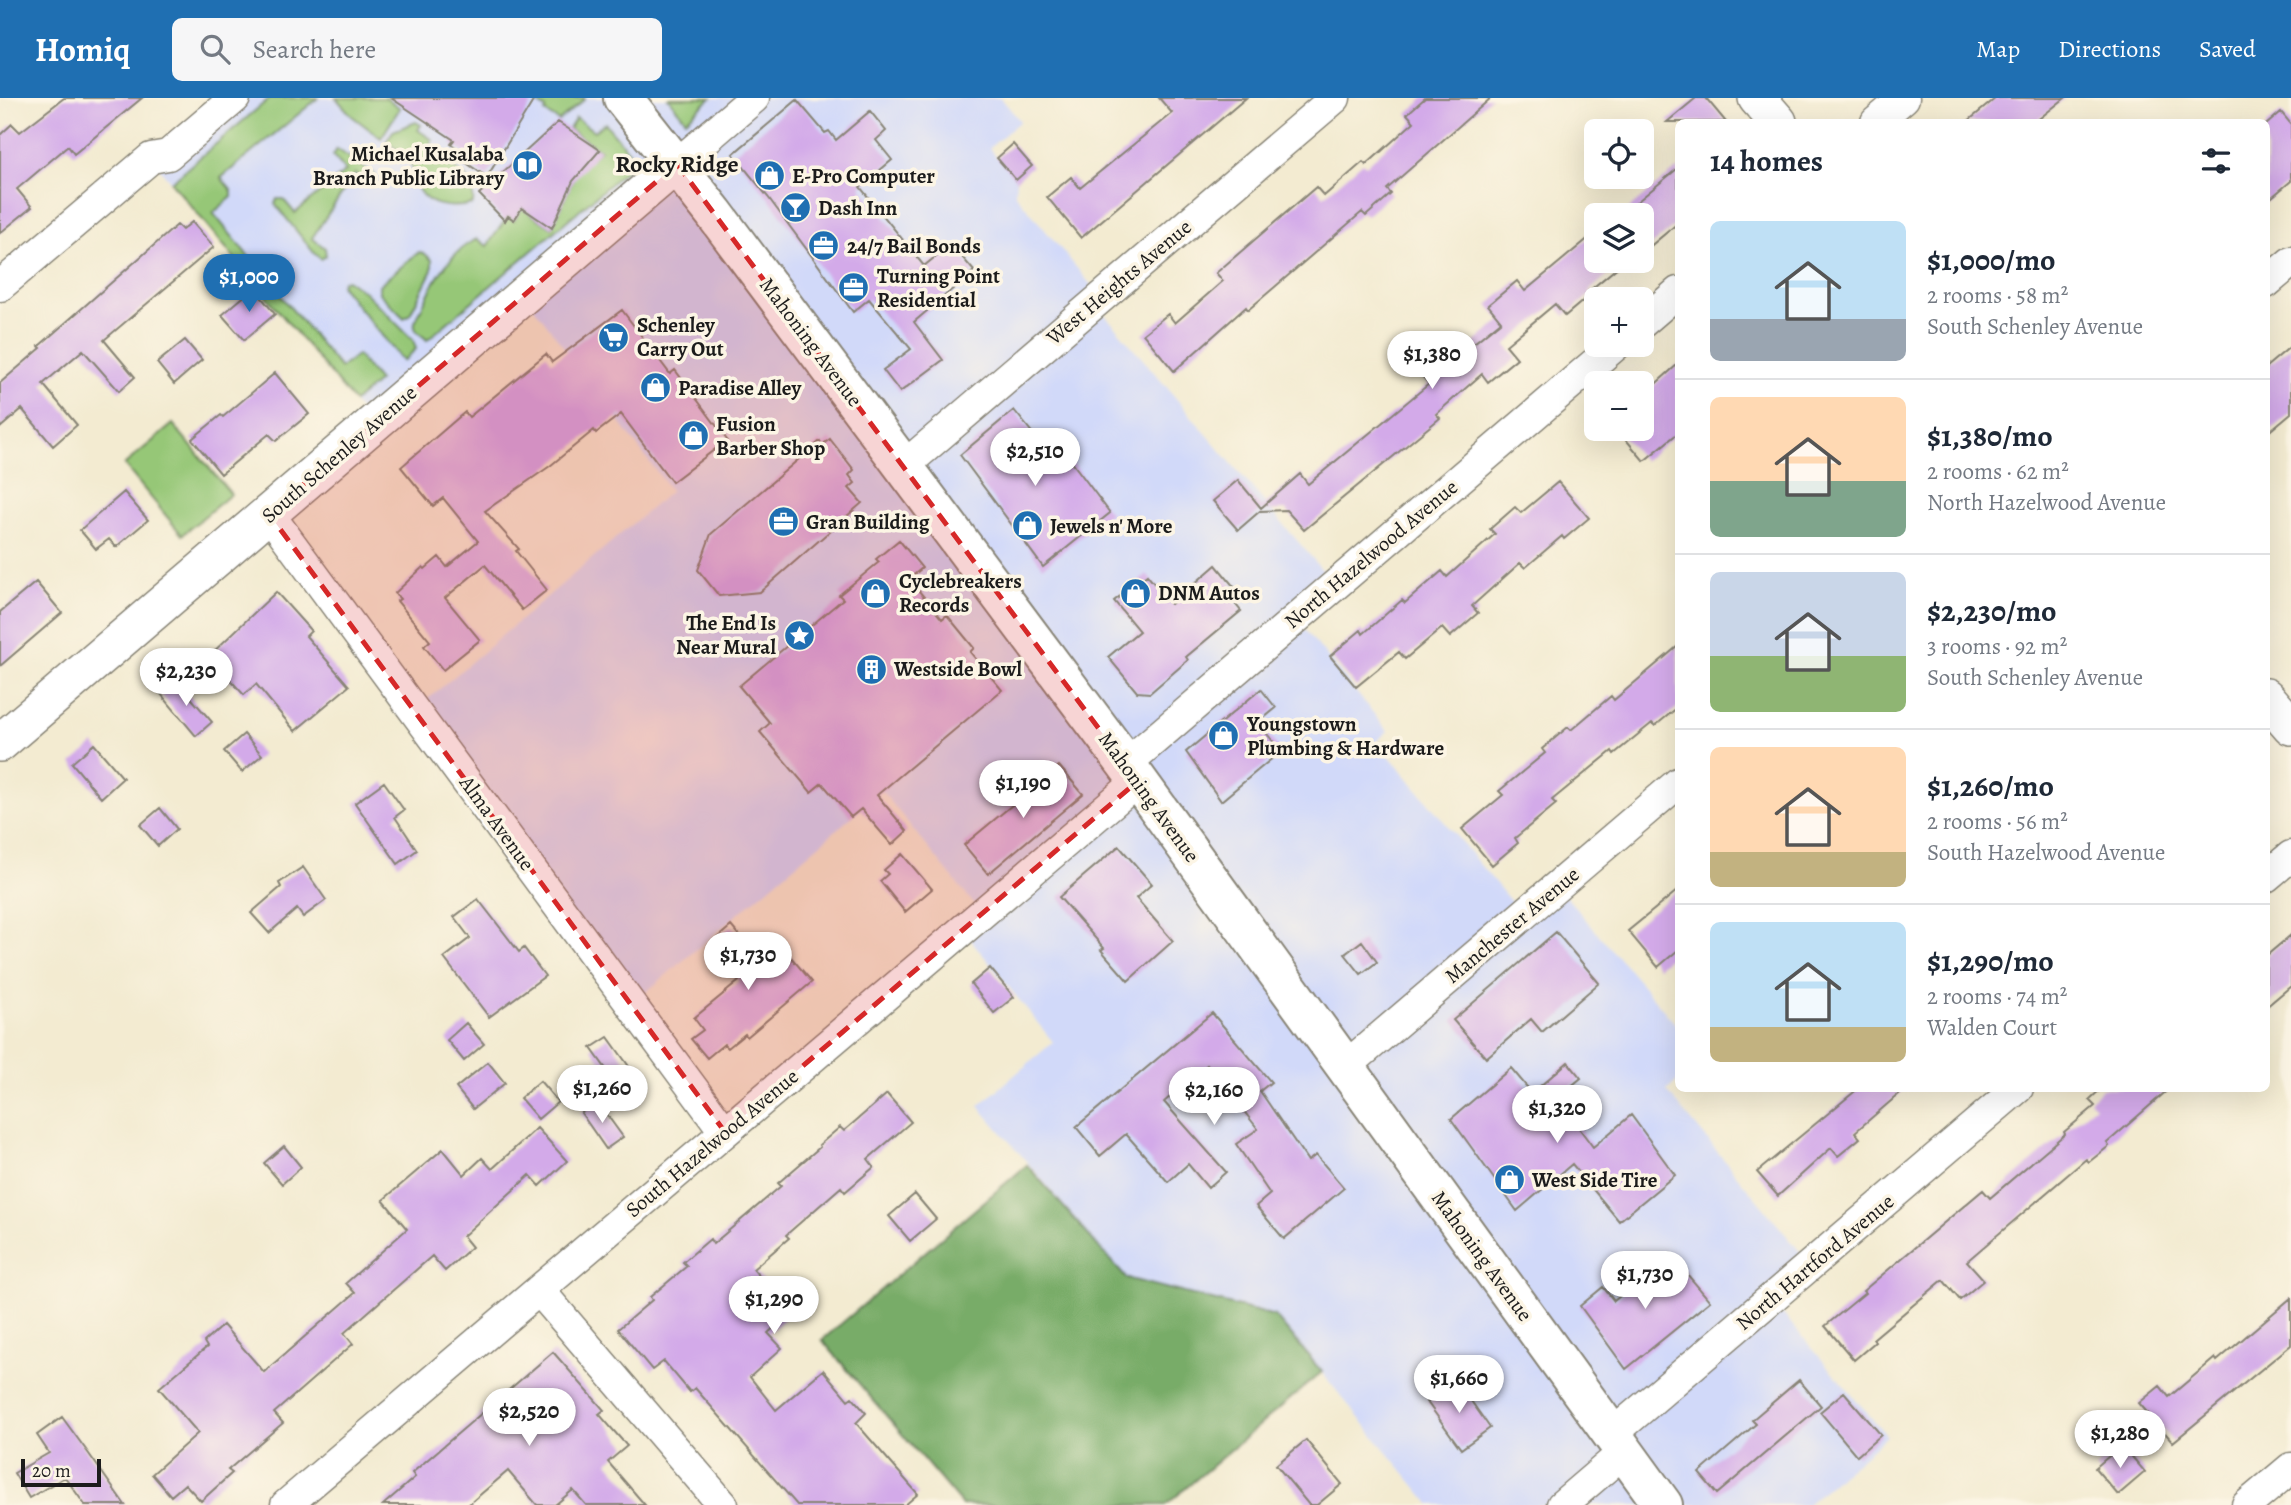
<!DOCTYPE html>
<meta charset="utf-8">
<style>
:root{--surface:#fff;--page:#f6f6f7;--text:#1f2937;--muted:#747a83;--line:#e0e1e3;--accent:#1f6fb2}
body{margin:0;font-family:Alegreya,serif;background:var(--page);color:var(--text);height:100vh;display:flex;flex-direction:column;font-size:26px;white-space:nowrap}
*{box-sizing:border-box;margin:0}
p{font-size:23px;color:var(--muted)}
.icon{flex:none;width:38px;height:38px;fill:none;stroke:currentColor;stroke-width:2;stroke-linecap:round;stroke-linejoin:round}
.map{position:relative;flex:1;overflow:hidden}
.panel{position:absolute;left:1675px;top:21px;width:595px;height:973px;display:flex;flex-direction:column;background:var(--surface);border-radius:10px;box-shadow:0 7px 28px #0002}
.panel>*{flex:none}
.fabs{position:absolute;left:1584px;top:21px;display:grid;gap:14px}
.fabs a{display:grid;place-items:center;width:70px;height:70px;border-radius:10px;background:var(--surface);box-shadow:0 7px 28px #0002;font-size:35px}
.scale{position:absolute;left:21px;bottom:18px;width:80px;box-sizing:border-box;padding-left:7px;border:4px solid #1c1c1c;border-top:0;font-size:19px;line-height:24px;white-space:nowrap;color:#1c1c1c;-webkit-text-stroke:5px #fcf5e5;paint-order:stroke}
.price{position:absolute;translate:-50% -60px;padding:0 16px;border-radius:24px;background:#fff;color:#222;font-size:23px;line-height:46px;filter:drop-shadow(0 2px 4px #0008)}
.price::after{content:'';position:absolute;left:50%;top:42px;width:21px;height:16px;margin-left:-10px;background:inherit;clip-path:polygon(0 0,100% 0,50% 100%)}
.price.active{background:var(--accent);color:#fff}
ul{padding:0;list-style:none}
li{display:flex;align-items:center;gap:21px;height:175px;padding:0 35px}
li+li{border-top:2px solid var(--line)}
li span{display:grid;place-items:center;flex:none;width:196px;height:140px;border-radius:10px;color:#555}
li>.icon{margin-inline-start:auto}
span .icon{width:84px;height:84px;fill:#fffc;stroke-width:1}
li b{font-size:30px}
h2{display:flex;justify-content:space-between;align-items:center;height:84px;padding:0 35px;font-size:30px}
header{display:flex;align-items:center;gap:42px;box-sizing:border-box;height:98px;padding:0 35px;background:var(--accent);color:#fff}
header strong{font-size:33px}
nav{display:flex;gap:38px;margin-inline-start:auto;font-size:24px}
.search{width:490px;height:63px;background:var(--page);display:flex;align-items:center;gap:18px;box-sizing:border-box;padding:0 24px;border-radius:10px;color:var(--muted);font-size:26px}
.map>svg:first-child{display:block}
</style>
<header>
<strong>Homiq</strong>
<div class="search"><svg class="icon" aria-label="search" viewBox="0 0 24 24"><circle cx="10" cy="10" r="6"/><path d="M15 15l6 6"/></svg>Search here</div>
<nav><a>Map</a><a>Directions</a><a>Saved</a></nav>
</header>
<div class="map">
<svg width="2291" height="1407" viewBox="0 0 2291 1407">
<rect width="100%" height="100%" fill="#fcf5e5"/>
<filter id="ink" filterUnits="userSpaceOnUse"><feTurbulence type="fractalNoise" baseFrequency=".0143" numOctaves="2"/><feDisplacementMap in="SourceGraphic" scale="14" xChannelSelector="R" yChannelSelector="G"/><feConvolveMatrix kernelMatrix="1 2 1 2 8 2 1 2 1" color-interpolation-filters="sRGB"/></filter>
<filter id="wash" filterUnits="userSpaceOnUse"><feTurbulence type="fractalNoise" baseFrequency=".00686" numOctaves="4" result="noise"/><feDisplacementMap in="SourceGraphic" scale="28" xChannelSelector="R" yChannelSelector="G"/><feGaussianBlur stdDeviation="1.57" result="paint"/><feColorMatrix in="noise" values="0 0 0 0 0 0 0 0 0 0 0 0 0 0 0 0 0 1.4 0 .05"/><feComposite in="paint" operator="in"/></filter>
<g filter="url(#wash)">
<rect width="100%" height="100%" fill="#f3ebd1"/>
<path fill="#d1d9f9" d="M235 0H1001L1020 23 989 50 1016 82 1015 96 1101 199 1095 205 1335 487 1296 521 1388 633 1377 643 1522 817 1557 788 1678 929V982L1667 993 1811 1167 1771 1202 1887 1338 1806 1407H1431L1275 1218 1126 1180 979 1008 1053 944 963 832 982 816 882 693 631 907 414 613 671 393 525 197 372 327 151 60Z"/>
<path fill="#96c777" stroke="#59724a" stroke-width="2" d="M270 0H318L221 80 232 93V99L213 115 340 270 357 257 379 283 354 304 171 84Z
M336 0H386L400 10 381 40 352 18Z
M535 0H585V1L559 23 545 14 546 11 534 3Z
M668 0H711L686 22Z
M576 20 594 33 605 25 637 63 427 242C421 235 413 235 415 224 429 194 445 156 477 141L487 148 508 118 514 122 520 113 516 106 552 130 575 77 600 52 569 31Z
M416 24 421 27 418 32 433 42 430 46 445 57 442 62C462 76 475 79 473 106 453 111 424 110 416 86 414 79 414 72 410 65 405 56 395 50 386 44L393 33Z
M337 51 375 77 377 81 373 88 355 76 312 140 325 150 326 158 321 161 315 156 275 106 277 101H283L295 115 346 73 333 58Z
M419 154 424 155 432 162V172L410 216 404 220 379 195V187Z
M347 182 364 193 413 242 416 251 403 263 341 188 342 183Z
M173 326 231 396 182 437 124 367Z"/>
<path fill="#78ac68" stroke="#4a6442" stroke-width="2" d="M1027 1067 1126 1180 1275 1218 1322 1274 1166 1407H962L822 1242Z"/>
<g id="blocks">
<path fill="#d3aae9" d="M64 0H142L74 56 68 48 17 91 32 109 0 135V37L12 26 20 34Z
M391 0H535L487 79 462 62 466 56 451 46 454 42Z
M1159 0H1246L1081 140 1047 99 1071 79 1080 90 1172 15Z
M1425 0H1491L1387 91 1391 96 1366 118 1362 114 1248 212 1246 209 1174 273 1143 236 1168 216 1175 225 1223 183 1216 175 1316 89 1324 98 1363 64 1366 67 1414 24 1407 16Z
M1696 0H1706L1726 24H1667Z
M1996 0H2065L2035 24H1967Z
M797 2 825 35 829 33 836 42 870 13 886 33 876 42 892 62 860 89 924 168 951 146 974 173 914 224 943 262 900 294 883 272 911 251 869 201 853 214 768 99 733 56Z
M2281 14 2291 26V83L2266 104V27Z
M558 24 600 52 573 83 552 130 522 110 514 122 508 118 505 123 479 96Z
M1013 46 1032 68 1016 82 997 60Z
M1678 70V125L1642 155V117H1621Z
M192 124 214 149 104 242 135 279 119 293 83 252 43 286 77 327 53 348 22 311 0 330V285L41 250 39 248 177 127 182 132Z
M1596 134V163H1625L1589 193 1591 196 1565 218 1555 206 1506 247 1517 260 1488 284 1482 276 1436 316 1440 320 1304 432 1286 412 1260 413 1238 432 1213 403 1238 382 1261 410 1300 376 1308 386 1429 286 1416 271 1441 248 1453 262 1501 223 1488 207 1517 183 1525 193Z
M254 190 275 216 244 242 222 217Z
M622 212 670 276 675 272 727 342 672 384 621 316 596 335 594 332 550 368 485 413 519 451 516 453 547 492 522 512 485 467 445 500 480 542 443 572 424 548 430 543 397 503 400 501 395 495 423 469 425 471 439 459 447 469 478 443 443 400 433 408 401 369 465 314 469 319 546 256 552 264Z
M185 242 202 262 174 286 157 265Z
M2291 248V315L2266 336V269Z
M1678 266V335L1644 363 1617 331H1642V298Z
M275 275 309 316 276 343 269 336 221 376 192 341 221 317 223 319Z
M1014 312 1046 352 1056 343 1110 415 1043 469 960 357Z
M830 341 854 372 849 377 855 385 849 390 862 405 760 494 719 498 698 472 711 436 820 343 822 347Z
M1558 384 1589 420 1564 441 1562 438 1525 470 1520 465 1472 508 1478 515 1450 539 1442 530 1405 561 1399 554 1356 589 1330 558 1361 532 1363 536 1402 502 1405 505 1442 473 1447 479 1495 436 1490 431 1515 409 1521 415Z
M124 394 148 422 116 449 109 441 96 451 80 432Z
M899 442 922 470 909 481 942 521 947 517 974 550 970 554 1002 592 877 697 907 733 892 747 861 711 851 719 822 685 811 694 760 634 770 625 739 588 843 501 839 497 879 464 876 461Z
M1216 467 1240 496 1232 502 1241 513 1186 559 1188 562 1150 595 1137 594 1108 559 1139 533 1114 503 1147 477 1171 506Z
M36 484 62 515 0 568V514Z
M276 494 311 533 306 538 349 588 295 633 256 586 244 597 209 558Z
M1678 548V609L1655 628 1652 625 1614 656 1612 653 1552 702 1556 706 1515 740 1518 745 1492 767 1462 731 1503 697 1499 693 1545 655 1542 651 1568 629 1571 632 1611 598 1614 602Z
M171 586H179L212 624 196 638 160 595Z
M1261 591 1276 610 1258 625 1281 653 1221 703 1186 654Z
M244 636 262 657 242 674 224 653Z
M94 646 123 680 101 700 72 665Z
M1059 668 1083 696 988 776 964 747Z
M384 684 404 712 395 719 417 752 398 766 355 705Z
M160 710 177 731 158 748 140 727Z
M1119 748 1152 786 1136 800 1173 843 1128 883 1101 852 1104 850 1059 799Z
M902 756 932 791 905 814 880 783 888 776 884 772Z
M303 769 326 802 303 819 297 811 269 835 251 815 281 789 279 785Z
M1678 792V852L1658 869 1628 833Z
M478 801 519 854 524 850 545 878 489 919 444 860 470 840 454 819Z
M731 828 760 862 779 845 812 884 747 939 745 936 728 950 724 946 707 960 691 941 703 932 694 920 739 883 709 847Z
M1556 834 1599 885 1542 934 1531 921 1486 960 1453 922Z
M2291 837V888L2266 909V858Z
M1362 843 1377 864 1361 876 1345 856Z
M990 870 1014 899 994 915 971 886Z
M1212 915 1271 984 1260 993 1308 1063 1316 1057 1344 1090 1284 1141 1256 1108 1270 1096 1236 1046 1258 1031 1207 967 1164 1004 1226 1074 1208 1090 1188 1066 1168 1084 1126 1036 1100 1058 1076 1029Z
M466 925 484 946 464 963 447 942Z
M608 939 633 974 617 986 591 950Z
M488 964 505 985 473 1011 456 990Z
M1568 964 1581 980 1557 1000 1593 1049 1631 1017 1675 1077 1619 1123 1572 1066 1517 1113 1451 1021 1511 970 1532 995Z
M540 983 558 1004 538 1021 520 1000Z
M1859 990H1906L1855 1034 1860 1040 1838 1058 1831 1050 1778 1098 1757 1074Z
M2102 990H2170L2107 1045 2109 1048 2089 1064 2086 1061 1967 1163 1984 1182 1960 1202 1943 1182 1873 1241 1875 1244 1854 1262 1825 1228 1865 1195 1863 1193 1983 1092 1990 1100 2065 1036 2064 1034 2095 1008 2089 1002Z
M887 996 911 1024 868 1061 874 1069 845 1094 841 1089 786 1137 789 1140 753 1171 791 1215 768 1235 782 1250 750 1279 776 1312 823 1272 848 1302 852 1299 866 1315 856 1325 918 1396 905 1407H797L695 1290 690 1294 664 1263 652 1272 618 1231 652 1202 650 1199 687 1168 683 1164 710 1141 713 1146 781 1088 778 1085 820 1049 819 1047 840 1029 844 1033Z
M597 1003 623 1039 606 1051 581 1015Z
M537 1030 567 1063 540 1088 530 1077 463 1138 472 1149 445 1173 432 1158 344 1235 353 1246 274 1315 283 1325 228 1372 232 1375 201 1403 185 1386 171 1398 152 1376 198 1335 159 1290 207 1249 204 1244 223 1227 264 1274 355 1195 346 1185 407 1131 383 1102 443 1051 464 1077 482 1060 492 1071Z
M284 1048 301 1069 282 1086 264 1065Z
M915 1096 936 1121 910 1143 889 1118Z
M1670 1156 1710 1203 1626 1271 1580 1208 1603 1189 1614 1203Z
M2291 1200V1247L2173 1344 2139 1305 2160 1288 2169 1299 2215 1260 2217 1263Z
M553 1254 604 1312 599 1316 627 1348 608 1364 645 1407H586L573 1392 555 1407H537L508 1373 468 1407H383L415 1379 412 1375Z
M1799 1282 1821 1308 1717 1396 1699 1375 1756 1326 1752 1322Z
M1457 1283 1490 1330 1461 1351 1427 1304Z
M1844 1294 1881 1337 1857 1358 1820 1314Z
M62 1319 89 1356 125 1407H85L65 1379 29 1400 14 1375 49 1355 37 1337Z
M1306 1342 1342 1386 1317 1407H1309L1276 1367Z
M2122 1347 2145 1374 2118 1397 2095 1370Z"/>
</g>
</g>
<g filter="url(#ink)">
<use href="#blocks" fill-opacity="0" stroke="#888476" stroke-width="2"/>
<g fill="none" stroke-linecap="round" stroke-linejoin="round">
<defs>
<path id="minor" d="M1876 24 1904 0
M677 66 754 0
M2266 185 2291 164
M0 188 151 60 168 57 235 0
M1642 225 1678 194
M904 368 1335 0
M269 416 725 1034
M1126 666 1616 247
M2266 779 2291 758
M1345 969 1678 685
M539 1192 723 1407
M1611 1337 2018 990
M286 1407 1138 683
M1562 1407 1624 1354
M2247 1407 2291 1370"/>
<path id="tertiary" d="M1757 0 1778 24
M2266 599 2291 628
M0 645 677 66"/>
<path id="primary" d="M623 0 714 115 1126 666 1663 1407"/>
</defs>
<use href="#minor" stroke="#888476" stroke-width="33"/>
<use href="#tertiary" stroke="#888476" stroke-width="40"/>
<use href="#primary" stroke="#888476" stroke-width="42"/>
<use href="#minor" stroke="#fff" stroke-width="30"/>
<use href="#tertiary" stroke="#fff" stroke-width="37"/>
<use href="#primary" stroke="#fff" stroke-width="38"/>
</g>
</g>
<path fill="#d62828" fill-opacity="0.2" stroke="#d62828" stroke-width="5" stroke-dasharray="14 9" stroke-linejoin="round" d="M677 66 1138 683 725 1034 269 416Z"/>
<defs>
<symbol id="library-disc" viewBox="-11 -11 22 22"><circle r="9.5" fill="#1f6fb2" stroke="#fcf5e5"/><path d="M-6-4Q-3-5.5-.7-3.5V5Q-3 3-6 4ZM6-4Q3-5.5 .7-3.5V5Q3 3 6 4Z" fill="#fff"/></symbol>
<symbol id="shop-disc" viewBox="-11 -11 22 22"><circle r="9.5" fill="#1f6fb2" stroke="#fcf5e5"/><path d="M-5-2.5h2.3a2.7 3.5 0 0 1 5.4 0H5L5.5 6h-11ZM-1.5-2.5h3a1.5 2.3 0 0 0-3 0Z" fill="#fff"/></symbol>
<symbol id="bar-disc" viewBox="-11 -11 22 22"><circle r="9.5" fill="#1f6fb2" stroke="#fcf5e5"/><path d="M-6-5H6L.8 .8V4.5H3.5V6h-7V4.5H-.8V.8Z" fill="#fff"/></symbol>
<symbol id="office-disc" viewBox="-11 -11 22 22"><circle r="9.5" fill="#1f6fb2" stroke="#fcf5e5"/><path d="M-6-3h4V-5.5h4V-3h4V5H-6ZM-1-4.5V-3h2v-1.5ZM-6 0V1H6V0Z" fill="#fff"/></symbol>
<symbol id="supermarket-disc" viewBox="-11 -11 22 22"><circle r="9.5" fill="#1f6fb2" stroke="#fcf5e5"/><path d="M-6-5.5h2.5l.6 2H6L4.5 2H-2.5L-4.4-4H-6ZM-1.5 3.2a1.3 1.3 0 1 0 .1 0ZM3 3.2a1.3 1.3 0 1 0 .1 0Z" fill="#fff"/></symbol>
<symbol id="sight-disc" viewBox="-11 -11 22 22"><circle r="9.5" fill="#1f6fb2" stroke="#fcf5e5"/><path d="M0-6L1.8-2.2L6-1.7L2.9 1.2L3.7 5.4L0 3.3L-3.7 5.4L-2.9 1.2L-6-1.7L-1.8-2.2Z" fill="#fff"/></symbol>
<symbol id="building-disc" viewBox="-11 -11 22 22"><circle r="9.5" fill="#1f6fb2" stroke="#fcf5e5"/><path d="M-4-6H4V6H1V3H-1V6H-4ZM-2.5-4.3h1.7v1.8h-1.7ZM.8-4.3h1.7v1.8H.8ZM-2.5-1h1.7V.8h-1.7ZM.8-1h1.7V.8H.8Z" fill="#fff"/></symbol>
</defs>
<g fill-rule="evenodd">
<use href="#library-disc" x="510" y="50" width="35" height="35"/>
<use href="#shop-disc" x="752" y="60" width="35" height="35"/>
<use href="#bar-disc" x="778" y="92" width="35" height="35"/>
<use href="#office-disc" x="806" y="130" width="35" height="35"/>
<use href="#office-disc" x="836" y="172" width="35" height="35"/>
<use href="#supermarket-disc" x="596" y="222" width="35" height="35"/>
<use href="#shop-disc" x="638" y="272" width="35" height="35"/>
<use href="#shop-disc" x="676" y="320" width="35" height="35"/>
<use href="#office-disc" x="766" y="406" width="35" height="35"/>
<use href="#shop-disc" x="1010" y="410" width="35" height="35"/>
<use href="#shop-disc" x="858" y="478" width="35" height="35"/>
<use href="#shop-disc" x="1118" y="478" width="35" height="35"/>
<use href="#sight-disc" x="782" y="520" width="35" height="35"/>
<use href="#building-disc" x="854" y="554" width="35" height="35"/>
<use href="#shop-disc" x="1206" y="620" width="35" height="35"/>
<use href="#shop-disc" x="1492" y="1064" width="35" height="35"/>
</g>
<g text-anchor="middle" stroke-width="7" stroke-linejoin="round" paint-order="stroke">
<g font-size="21" font-weight="bold" fill="#1c1c1c" stroke="#fcf5e5" text-anchor="start">
<text x="504" y="63" text-anchor="end">Michael Kusalaba<tspan x="504" dy="24">Branch Public Library</tspan></text>
<text x="792" y="85">E-Pro Computer</text>
<text x="818" y="117">Dash Inn</text>
<text x="847" y="155">24/7 Bail Bonds</text>
<text x="877" y="185">Turning Point<tspan x="877" dy="24">Residential</tspan></text>
<text x="637" y="234">Schenley<tspan x="637" dy="24">Carry Out</tspan></text>
<text x="678" y="297">Paradise Alley</text>
<text x="716" y="333">Fusion<tspan x="716" dy="24">Barber Shop</tspan></text>
<text x="806" y="431">Gran Building</text>
<text x="1050" y="435">Jewels n' More</text>
<text x="899" y="490">Cyclebreakers<tspan x="899" dy="24">Records</tspan></text>
<text x="1158" y="502">DNM Autos</text>
<text x="776" y="532" text-anchor="end">The End Is<tspan x="776" dy="24">Near Mural</tspan></text>
<text x="894" y="578">Westside Bowl</text>
<text x="1247" y="633">Youngstown<tspan x="1247" dy="24">Plumbing &amp; Hardware</tspan></text>
<text x="1532" y="1089">West Side Tire</text>
</g>
<g font-size="21" fill="#1c1c1c" stroke="#fcf5e5">
<text transform="translate(1119 184) rotate(-40)" y="7">West Heights Avenue</text>
<text transform="translate(811 244) rotate(53)" y="7">Mahoning Avenue</text>
<text transform="translate(339 356) rotate(-41)" y="7">South Schenley Avenue</text>
<text transform="translate(1371 456) rotate(-40)" y="7">North Hazelwood Avenue</text>
<text transform="translate(1149 699) rotate(54)" y="7">Mahoning Avenue</text>
<text transform="translate(497 725) rotate(54)" y="7">Alma Avenue</text>
<text transform="translate(1512 827) rotate(-40)" y="7">Manchester Avenue</text>
<text transform="translate(712 1045) rotate(-40)" y="7">South Hazelwood Avenue</text>
<text transform="translate(1482 1158) rotate(54)" y="7">Mahoning Avenue</text>
<text transform="translate(1815 1164) rotate(-40)" y="7">North Hartford Avenue</text>
</g>
<g font-size="24" font-weight="bold" fill="#1c1c1c" stroke="#fcf5e5">
<text x="677" y="74">Rocky Ridge</text>
</g>
</g>
</svg>
<div class="fabs">
<a><svg class="icon" aria-label="locate" viewBox="0 0 24 24"><circle cx="12" cy="12" r="6"/><path d="M12 2v4M12 18v4M2 12h4M18 12h4"/></svg></a>
<a><svg class="icon" aria-label="layers" viewBox="0 0 24 24"><path d="M12 4l9 5-9 5-9-5zM3 14l9 5 9-5"/></svg></a>
<a>+</a>
<a>−</a>
</div>
<div class="scale">20 m</div>
<b class="price active" style="left:249px;top:216px">$1,000</b>
<b class="price" style="left:1432px;top:293px">$1,380</b>
<b class="price" style="left:1035px;top:390px">$2,510</b>
<b class="price" style="left:186px;top:610px">$2,230</b>
<b class="price" style="left:1023px;top:722px">$1,190</b>
<b class="price" style="left:748px;top:894px">$1,730</b>
<b class="price" style="left:602px;top:1027px">$1,260</b>
<b class="price" style="left:1214px;top:1029px">$2,160</b>
<b class="price" style="left:1557px;top:1047px">$1,320</b>
<b class="price" style="left:1645px;top:1213px">$1,730</b>
<b class="price" style="left:774px;top:1238px">$1,290</b>
<b class="price" style="left:1459px;top:1317px">$1,660</b>
<b class="price" style="left:529px;top:1350px">$2,520</b>
<b class="price" style="left:2120px;top:1372px">$1,280</b>
<section class="panel">
<h2>14 homes<svg class="icon" aria-label="filters" viewBox="0 0 24 24"><path d="M4 7h16M4 17h16"/><circle cx="9" cy="7" r="2"/><circle cx="15" cy="17" r="2"/></svg></h2>
<ul>
<li><span style="background:linear-gradient(#bfe0f5 70%,#9aa5b1 0)"><svg class="icon" aria-label="home" viewBox="0 0 24 24"><path d="M3 11l9-7 9 7M6 9v11h12V9"/></svg></span><div><b>$1,000/mo</b><p>2 rooms · 58 m²</p><p>South Schenley Avenue</p></div></li>
<li><span style="background:linear-gradient(#ffd9b3 60%,#7fa58c 0)"><svg class="icon" aria-label="home" viewBox="0 0 24 24"><path d="M3 11l9-7 9 7M6 9v11h12V9"/></svg></span><div><b>$1,380/mo</b><p>2 rooms · 62 m²</p><p>North Hazelwood Avenue</p></div></li>
<li><span style="background:linear-gradient(#c9d6e8 60%,#8fb573 0)"><svg class="icon" aria-label="home" viewBox="0 0 24 24"><path d="M3 11l9-7 9 7M6 9v11h12V9"/></svg></span><div><b>$2,230/mo</b><p>3 rooms · 92 m²</p><p>South Schenley Avenue</p></div></li>
<li><span style="background:linear-gradient(#ffd9b3 75%,#c2b280 0)"><svg class="icon" aria-label="home" viewBox="0 0 24 24"><path d="M3 11l9-7 9 7M6 9v11h12V9"/></svg></span><div><b>$1,260/mo</b><p>2 rooms · 56 m²</p><p>South Hazelwood Avenue</p></div></li>
<li><span style="background:linear-gradient(#bfe0f5 75%,#c2b280 0)"><svg class="icon" aria-label="home" viewBox="0 0 24 24"><path d="M3 11l9-7 9 7M6 9v11h12V9"/></svg></span><div><b>$1,290/mo</b><p>2 rooms · 74 m²</p><p>Walden Court</p></div></li>
</ul>
</section>
</div>
